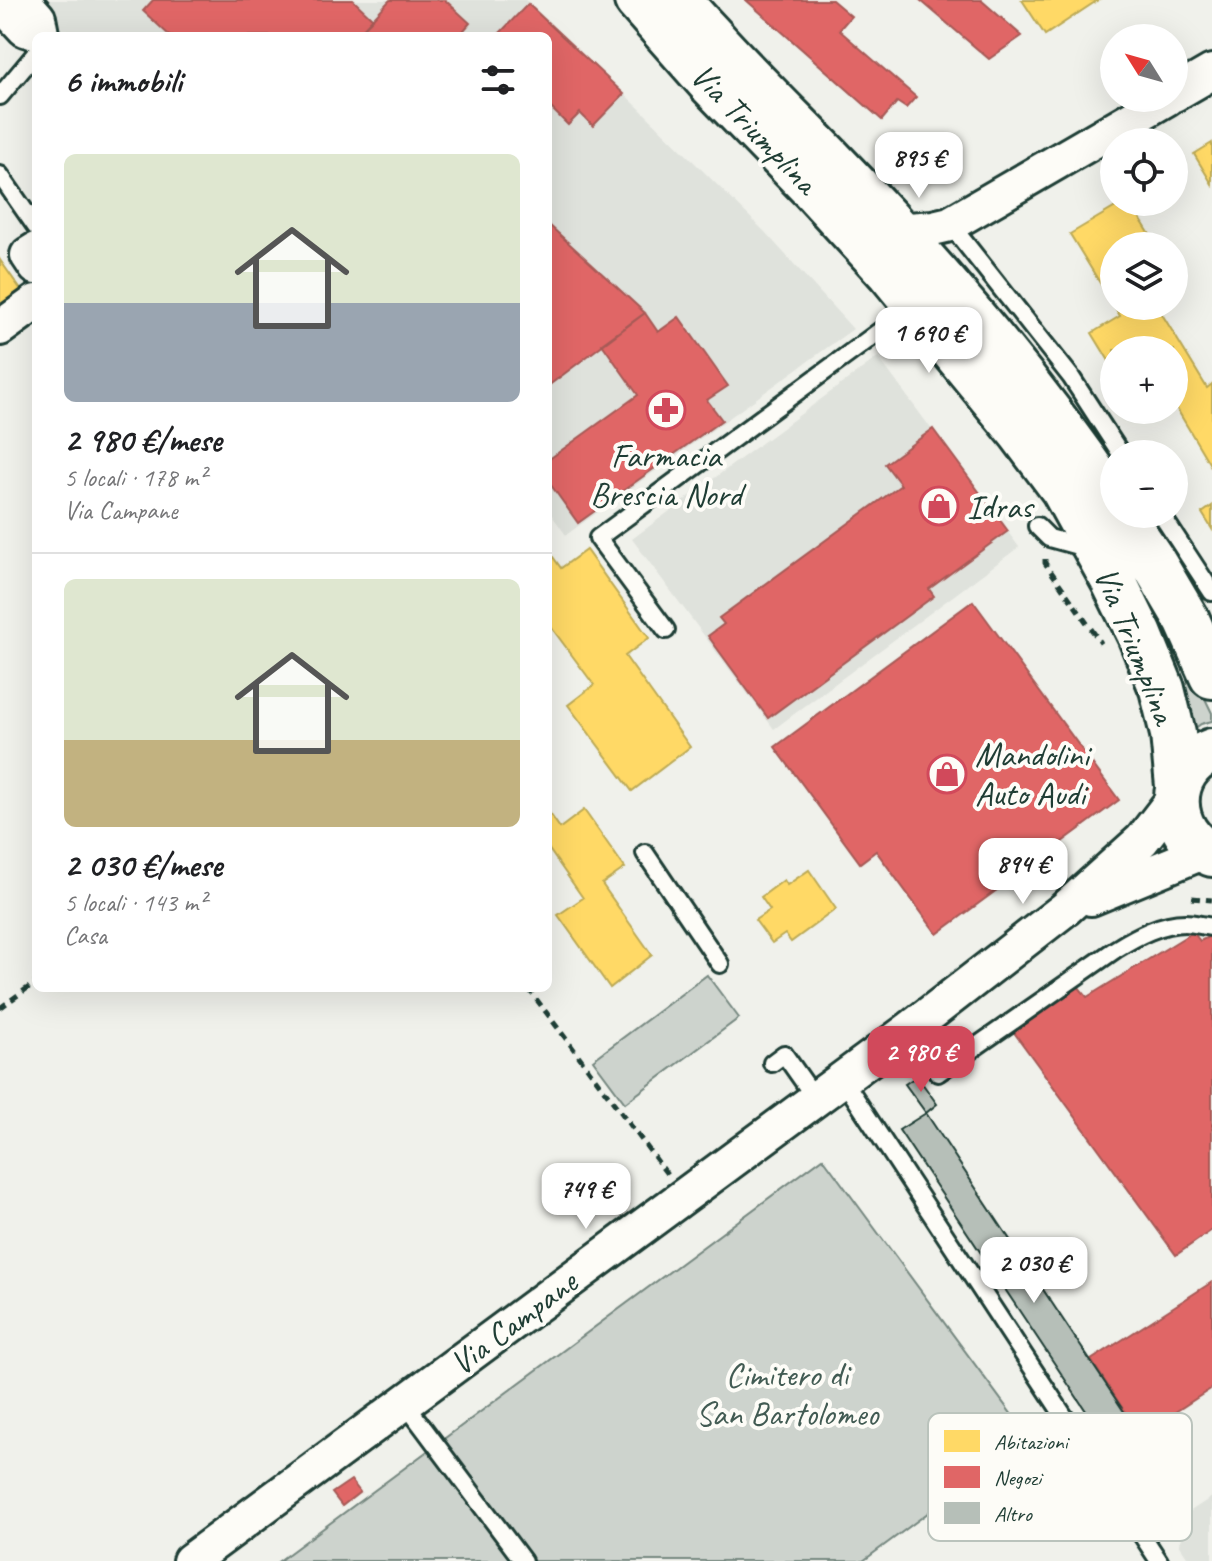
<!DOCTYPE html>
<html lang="it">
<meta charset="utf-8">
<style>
:root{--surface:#fff;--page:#f6f6f6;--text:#202124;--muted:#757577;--line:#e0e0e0;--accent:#d1495b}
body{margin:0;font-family:Caveat,sans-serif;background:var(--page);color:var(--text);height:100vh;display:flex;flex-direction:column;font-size:30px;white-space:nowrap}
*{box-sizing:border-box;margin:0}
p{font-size:26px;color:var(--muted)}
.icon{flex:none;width:44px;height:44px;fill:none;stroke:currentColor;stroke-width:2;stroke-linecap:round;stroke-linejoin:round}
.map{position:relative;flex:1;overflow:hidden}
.drawer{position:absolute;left:32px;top:32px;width:520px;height:960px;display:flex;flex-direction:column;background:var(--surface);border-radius:12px;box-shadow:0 8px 32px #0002}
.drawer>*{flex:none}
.needle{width:52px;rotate:307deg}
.fabs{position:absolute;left:1100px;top:24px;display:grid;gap:16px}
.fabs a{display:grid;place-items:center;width:88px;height:88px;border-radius:50%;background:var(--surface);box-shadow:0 8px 32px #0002;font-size:40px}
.price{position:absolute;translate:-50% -68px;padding:0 18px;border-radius:16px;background:#fff;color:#222;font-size:26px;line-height:52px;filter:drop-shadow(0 2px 4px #0008)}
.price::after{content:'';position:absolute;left:50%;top:48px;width:24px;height:18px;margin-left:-12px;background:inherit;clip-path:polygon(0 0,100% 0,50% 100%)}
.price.on{background:var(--accent);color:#fff}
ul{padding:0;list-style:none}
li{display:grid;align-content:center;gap:16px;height:424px;padding:0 32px}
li+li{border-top:2px solid var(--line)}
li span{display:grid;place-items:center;height:248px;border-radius:12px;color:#555}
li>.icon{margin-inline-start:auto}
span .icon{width:144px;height:144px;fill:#fffc;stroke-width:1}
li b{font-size:34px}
h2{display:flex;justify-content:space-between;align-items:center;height:96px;padding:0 32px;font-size:34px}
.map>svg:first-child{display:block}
</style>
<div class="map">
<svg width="1212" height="1561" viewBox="0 0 1212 1561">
<rect width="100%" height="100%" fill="#f0f1eb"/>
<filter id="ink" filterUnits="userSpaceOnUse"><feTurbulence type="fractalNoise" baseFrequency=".0125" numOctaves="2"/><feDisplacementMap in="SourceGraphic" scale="16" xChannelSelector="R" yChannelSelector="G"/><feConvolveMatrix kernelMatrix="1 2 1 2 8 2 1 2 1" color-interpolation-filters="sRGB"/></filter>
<g filter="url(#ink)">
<path fill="#dfe2dc" d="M29 0H526L636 105 764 231 853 329 566 535 548 510V36H62Z
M878 357 1019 547 774 729 632 539Z
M1212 1497V1561H1190L1179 1544 1189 1512Z"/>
<path fill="#cdd3cd" stroke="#768880" stroke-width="2" d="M1195 678 1212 713V721L1201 724 1187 734 1177 688Z
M707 975 739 1018 625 1103 593 1060Z
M823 1158 1029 1438 863 1561H279Z"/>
<path fill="#ffd966" stroke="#bcaa57" stroke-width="2" d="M1022 0H1098L1045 35Z
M1212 143V184L1194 154Z
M1124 202H1130L1157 246H1114V306L1070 234Z
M0 260 21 290 0 305Z
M1114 306H1157L1207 388 1212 384V468L1174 404V350H1114V369L1092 333 1120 316Z
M1139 410H1157L1144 418Z
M1212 506V529L1202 513Z
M548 550 561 568 586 550 649 638 625 656 690 747 632 791 568 705 594 685 548 623Z
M584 810 625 868 602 884 652 955 610 988 558 915 583 898 548 848V811L560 828Z
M809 870 836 909 791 942 785 934 772 943 755 920 770 910 761 897 784 880 787 885Z"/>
<path fill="#e06666" stroke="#a65a57" stroke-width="2" d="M153 0H353L373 19 356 36H170L143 11Z
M390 0H445L470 23 459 36H356Z
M746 0H832L851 16 839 30 916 97 906 108 897 102 882 120Z
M920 0H981L1022 36 989 59Z
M528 4 624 94 593 126 580 113 568 125 548 105V36H497Z
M548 224 645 313 548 386Z
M645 313 658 332 679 317 718 372 728 386 707 400 722 420 578 523 548 481V460L638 395 602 344Z
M933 429 1008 531 929 589 934 596 768 718 708 636 724 624 719 618 901 485 885 464Z
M973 601 1119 800 937 934 876 851 860 863 775 747Z
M1193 932 1200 941 1212 935V1230L1176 1255 1013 1031 1078 986 1087 997Z
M1212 1282V1388L1140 1435 1091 1360Z
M351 1480 360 1492 342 1506 332 1493Z"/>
<path fill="#b6bfb8" stroke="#1f3d34" stroke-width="2" d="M917 1076 937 1104 926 1113 905 1084Z
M926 1113 1170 1481 1144 1498 899 1130Z"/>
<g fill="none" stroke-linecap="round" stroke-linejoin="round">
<defs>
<path id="lane" d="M0 96 36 53
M0 175 36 227
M950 224 1071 377 1121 454
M1161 514 1212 592
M1037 526 1049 538 1089 549
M666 630 598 538 884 328
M645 853 720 964
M909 1030 938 1073 1116 949C1137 936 1161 923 1185 923 1194 923 1203 926 1212 927
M772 1063 784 1054 815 1098
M842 1078 1159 1561
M404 1402 523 1561"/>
<path id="street" d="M0 2 25 29 41 34 38 18 22 0
M1174 94 1212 72
M897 231 933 228 950 224 1167 98
M36 250 28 255 36 267
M0 328 36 302
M1091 898 1205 851
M190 1561 909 1030 1065 909 1142 840 1176 796"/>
<path id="secondary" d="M637 0 711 84 812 188 890 273 1021 433 1063 489 1113 580 1140 635 1162 689 1173 734 1178 786
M679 0C691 16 706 30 719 45 756 85 795 123 833 162 936 268 1032 381 1114 503
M1121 514 1150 557 1187 620 1212 676
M1212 751C1164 769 1166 835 1212 854"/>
</defs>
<use href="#lane" stroke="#1f3d34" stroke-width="22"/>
<use href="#street" stroke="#1f3d34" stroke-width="40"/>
<use href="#secondary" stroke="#1f3d34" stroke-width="50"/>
<path stroke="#1f3d34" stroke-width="5" stroke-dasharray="8 6" stroke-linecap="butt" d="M1045 559V563L1101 643
M1192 898 1212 900
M528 988 667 1174
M0 1008 36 982"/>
<use href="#lane" stroke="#fdfcf7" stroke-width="16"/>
<use href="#street" stroke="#fdfcf7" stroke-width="34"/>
<use href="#secondary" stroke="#fdfcf7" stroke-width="44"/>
</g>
</g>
<defs>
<symbol id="pharmacy-ring" viewBox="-11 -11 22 22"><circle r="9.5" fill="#fdfcf7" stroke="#d1495b" stroke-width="1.5"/><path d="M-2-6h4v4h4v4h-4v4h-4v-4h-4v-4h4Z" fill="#d1495b"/></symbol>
<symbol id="shop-ring" viewBox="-11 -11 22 22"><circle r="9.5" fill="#fdfcf7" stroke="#d1495b" stroke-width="1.5"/><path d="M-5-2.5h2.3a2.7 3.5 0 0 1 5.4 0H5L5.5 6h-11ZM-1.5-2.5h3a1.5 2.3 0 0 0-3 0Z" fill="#d1495b"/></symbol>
</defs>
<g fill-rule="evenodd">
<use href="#pharmacy-ring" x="644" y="388" width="44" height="44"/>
<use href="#shop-ring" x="917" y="484" width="44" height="44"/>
<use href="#shop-ring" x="925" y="752" width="44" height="44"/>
</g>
<g text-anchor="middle" stroke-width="8" stroke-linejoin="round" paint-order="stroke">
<g font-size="34" fill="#1f3d34" stroke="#fdfcf7">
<text transform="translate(755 128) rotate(46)" y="12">Via Triumplina</text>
<text transform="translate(1136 645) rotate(68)" y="12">Via Triumplina</text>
<text transform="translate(513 1322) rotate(-37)" y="12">Via Campane</text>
</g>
<g font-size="34" fill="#1f3d34" stroke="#fdfcf7" text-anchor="start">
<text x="666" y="467" text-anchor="middle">Farmacia<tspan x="666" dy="39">Brescia Nord</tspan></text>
<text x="967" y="518">Idras</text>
<text x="975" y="766">Mandolini<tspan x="975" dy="39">Auto Audi</tspan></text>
</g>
<g font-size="34" fill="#425b53" stroke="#fdfcf7">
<text x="787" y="1386">Cimitero di<tspan x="787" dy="39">San Bartolomeo</tspan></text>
</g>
</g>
<rect x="928" y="1413" width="264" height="128" rx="12" fill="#fdfcf7" stroke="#bac3bc" stroke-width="2"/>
<rect x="944" y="1430" width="36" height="22" fill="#ffd966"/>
<rect x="944" y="1466" width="36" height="22" fill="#e06666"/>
<rect x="944" y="1502" width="36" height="22" fill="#b6bfb8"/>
<g font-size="22" fill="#1f3d34">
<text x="994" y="1449">Abitazioni</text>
<text x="994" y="1485">Negozi</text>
<text x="994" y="1521">Altro</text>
</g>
</svg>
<div class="fabs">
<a><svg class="needle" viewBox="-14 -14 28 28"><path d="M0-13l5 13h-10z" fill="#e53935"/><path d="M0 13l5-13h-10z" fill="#757577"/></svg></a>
<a><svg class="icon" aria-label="locate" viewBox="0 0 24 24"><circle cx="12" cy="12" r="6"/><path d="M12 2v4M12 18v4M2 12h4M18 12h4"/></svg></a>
<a><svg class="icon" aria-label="layers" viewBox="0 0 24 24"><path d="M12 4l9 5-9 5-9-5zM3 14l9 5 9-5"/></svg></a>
<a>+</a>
<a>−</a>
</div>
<b class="price" style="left:919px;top:200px">895 €</b>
<b class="price" style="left:929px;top:375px">1 690 €</b>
<b class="price" style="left:1023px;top:906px">894 €</b>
<b class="price on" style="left:921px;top:1094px">2 980 €</b>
<b class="price" style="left:586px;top:1231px">749 €</b>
<b class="price" style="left:1034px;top:1305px">2 030 €</b>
<section class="drawer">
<h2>6 immobili<svg class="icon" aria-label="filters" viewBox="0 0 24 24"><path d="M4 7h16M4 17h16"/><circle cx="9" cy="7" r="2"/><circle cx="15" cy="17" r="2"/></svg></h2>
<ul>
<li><span style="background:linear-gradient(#dfe7d0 60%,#9aa5b1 0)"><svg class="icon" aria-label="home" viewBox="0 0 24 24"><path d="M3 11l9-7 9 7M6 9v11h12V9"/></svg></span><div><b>2 980 €/mese</b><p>5 locali · 178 m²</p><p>Via Campane</p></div></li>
<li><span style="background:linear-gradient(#dfe7d0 65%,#c2b280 0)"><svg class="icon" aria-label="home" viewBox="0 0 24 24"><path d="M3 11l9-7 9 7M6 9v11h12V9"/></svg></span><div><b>2 030 €/mese</b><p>5 locali · 143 m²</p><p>Casa</p></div></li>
</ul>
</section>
</div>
